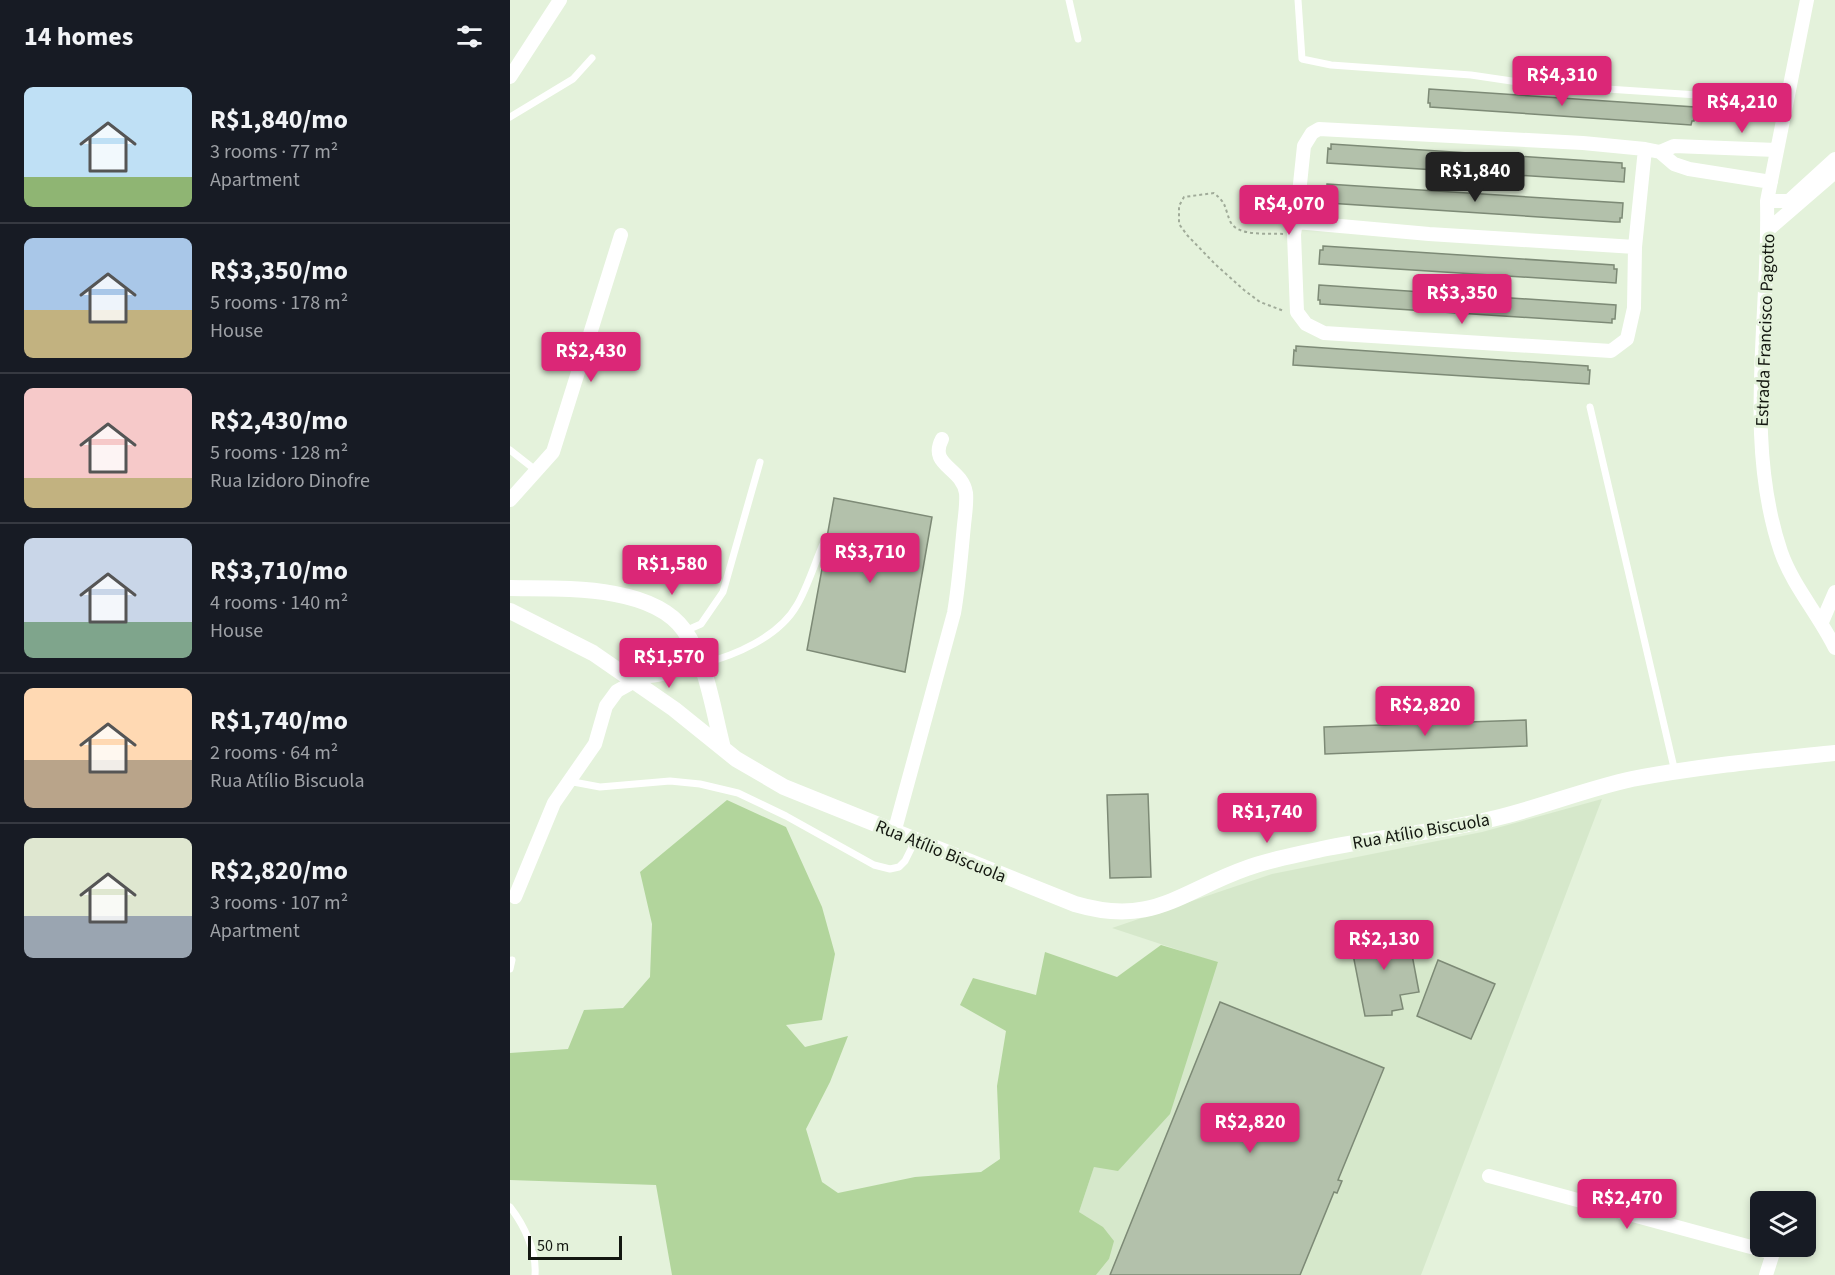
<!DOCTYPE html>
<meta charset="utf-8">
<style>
:root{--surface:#171b24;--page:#242831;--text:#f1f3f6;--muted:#9ea1a6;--line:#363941;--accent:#db2777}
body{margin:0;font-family:"Source Sans 3",sans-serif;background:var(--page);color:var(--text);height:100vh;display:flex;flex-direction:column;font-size:22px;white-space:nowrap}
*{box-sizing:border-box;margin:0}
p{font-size:20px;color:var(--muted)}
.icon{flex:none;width:33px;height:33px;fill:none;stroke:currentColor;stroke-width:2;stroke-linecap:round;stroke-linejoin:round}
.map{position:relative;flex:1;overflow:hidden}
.side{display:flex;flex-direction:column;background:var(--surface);width:510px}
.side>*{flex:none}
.controls{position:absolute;left:1240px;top:1191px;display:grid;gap:12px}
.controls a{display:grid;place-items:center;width:66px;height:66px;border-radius:9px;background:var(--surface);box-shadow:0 3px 9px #0003;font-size:30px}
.scale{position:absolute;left:18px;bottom:15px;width:94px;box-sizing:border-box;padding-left:6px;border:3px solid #131710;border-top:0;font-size:16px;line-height:21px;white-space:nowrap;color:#131710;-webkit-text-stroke:4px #e4f2db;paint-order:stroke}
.price{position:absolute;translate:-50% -51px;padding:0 14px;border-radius:6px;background:var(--accent);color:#fff;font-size:20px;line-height:39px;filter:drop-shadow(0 2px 3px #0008)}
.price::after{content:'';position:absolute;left:50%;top:36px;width:18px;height:14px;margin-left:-9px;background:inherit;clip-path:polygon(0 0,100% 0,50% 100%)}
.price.active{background:#222;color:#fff}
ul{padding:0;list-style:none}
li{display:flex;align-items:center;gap:18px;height:150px;padding:0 24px}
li+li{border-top:2px solid var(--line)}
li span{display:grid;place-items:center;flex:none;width:168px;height:120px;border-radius:9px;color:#555}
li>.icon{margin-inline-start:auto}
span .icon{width:72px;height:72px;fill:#fffc;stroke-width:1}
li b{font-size:26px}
h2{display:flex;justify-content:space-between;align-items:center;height:72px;padding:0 24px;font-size:26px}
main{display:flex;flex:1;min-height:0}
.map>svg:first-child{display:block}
</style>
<main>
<section class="side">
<h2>14 homes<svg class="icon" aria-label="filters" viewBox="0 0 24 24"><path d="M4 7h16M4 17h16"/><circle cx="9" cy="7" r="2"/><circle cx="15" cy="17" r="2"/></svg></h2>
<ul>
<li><span style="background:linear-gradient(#bfe0f5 75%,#8fb573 0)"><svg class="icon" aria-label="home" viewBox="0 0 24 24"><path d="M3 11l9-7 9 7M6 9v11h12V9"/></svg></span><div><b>R$1,840/mo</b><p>3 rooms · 77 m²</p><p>Apartment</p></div></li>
<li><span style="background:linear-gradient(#a9c7e8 60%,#c2b280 0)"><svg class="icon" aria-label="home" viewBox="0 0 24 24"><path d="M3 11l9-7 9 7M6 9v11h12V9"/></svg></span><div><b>R$3,350/mo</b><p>5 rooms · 178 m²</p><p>House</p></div></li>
<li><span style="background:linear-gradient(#f6c9c9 75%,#c2b280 0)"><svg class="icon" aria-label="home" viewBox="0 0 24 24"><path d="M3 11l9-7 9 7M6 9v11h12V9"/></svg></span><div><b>R$2,430/mo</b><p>5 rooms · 128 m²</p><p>Rua Izidoro Dinofre</p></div></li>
<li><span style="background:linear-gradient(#c9d6e8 70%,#7fa58c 0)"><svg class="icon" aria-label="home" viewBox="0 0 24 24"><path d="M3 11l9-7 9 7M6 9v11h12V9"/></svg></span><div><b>R$3,710/mo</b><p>4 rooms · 140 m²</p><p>House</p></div></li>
<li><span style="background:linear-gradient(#ffd9b3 60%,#b9a48a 0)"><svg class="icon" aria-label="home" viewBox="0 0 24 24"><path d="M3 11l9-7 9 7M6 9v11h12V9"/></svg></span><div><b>R$1,740/mo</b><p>2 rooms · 64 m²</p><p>Rua Atílio Biscuola</p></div></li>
<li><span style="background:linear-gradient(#dfe7d0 65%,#9aa5b1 0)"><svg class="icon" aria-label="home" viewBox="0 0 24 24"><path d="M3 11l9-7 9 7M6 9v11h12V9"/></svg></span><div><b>R$2,820/mo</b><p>3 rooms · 107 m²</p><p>Apartment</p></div></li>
</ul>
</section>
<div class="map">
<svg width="1325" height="1275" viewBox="0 0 1325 1275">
<rect width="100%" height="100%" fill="#e4f2db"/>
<path fill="#d6e8cb" d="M1092 799 911 1275H586L599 1259 569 1212 584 1167 708 963 602 928 762 874 972 832Z"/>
<path fill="#b2d59c" d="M217 800 276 827 312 907 325 954 312 1020 276 1025 295 1047 338 1036 320 1082 296 1129 312 1182 328 1193 405 1177 471 1172 490 1159 487 1086 496 1031 450 1005 463 978 526 995 535 952 607 977 651 945 708 962 660 1114 608 1171 584 1167 569 1212 593 1227 604 1241 599 1259 586 1275H162L146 1185 0 1180V1053L58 1049 74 1010 113 1008 140 977 142 924 130 872Z"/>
<path fill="#b3c1ab" stroke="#7d8a76" stroke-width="1.5" d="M919 89 1185 107 1184 121H1182L1181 125 920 107V103H918Z
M821 144 1112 163V168H1115L1114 182 817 163 818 148 821 149Z
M817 184 1113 203 1112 218H1110V222H1105L818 203V198H816Z
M813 246 1104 265V269H1107L1106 283 809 264 810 250H813Z
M809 285 1106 305 1105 319H1102V323L810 304V300H808Z
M786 346 1078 366V370H1080L1079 384 783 365 784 350 786 351Z
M324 498 422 517 395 672 297 650 314 558 319 544 317 537Z
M1016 720 1017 746 815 754 814 727Z
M638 794 641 877 600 878 597 795Z
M897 928 909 992 890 995 893 1009 882 1011V1015L855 1016 840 939Z
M928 960 985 984 961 1039 907 1016Z
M710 1002 874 1068 828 1180 832 1181 827 1193 824 1192 790 1275H600Z"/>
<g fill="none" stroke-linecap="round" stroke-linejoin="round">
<path stroke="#a0ab99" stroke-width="2" stroke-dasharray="3 3" stroke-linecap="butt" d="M773 234C758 233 727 237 720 221 714 206 717 204 704 193L674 197 669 206V224L677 235 705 264 734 290 750 302 774 311"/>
<path stroke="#fff" stroke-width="7" d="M559 0 568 39
M788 0 792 59 821 65 961 75 1022 84 1276 101
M0 117 63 79 82 58
M1080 407 1165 772
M0 450 28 472
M175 631 191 624 213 592 250 462
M191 664C224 656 269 637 287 605 298 586 305 562 314 542
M58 781 90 787 160 781 190 784 228 793 276 816 364 865 380 869 389 867 395 861 405 841
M0 969 2 960
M0 1207C14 1225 27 1252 25 1275"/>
<path stroke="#fff" stroke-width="14" d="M1297 0 1257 201C1260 317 1233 440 1271 552 1283 586 1309 615 1325 648
M0 77 50 0
M1135 149 1125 247 919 234 786 222 794 146 802 133 809 129 1073 143 1135 149 1150 152 1164 164 1179 169 1261 182
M1150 152 1164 146 1266 150
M1257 201H1279L1325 159
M786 222 784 234 787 312 796 324 814 333 1101 351 1117 339 1124 308 1125 247
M1258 230 1325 172
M0 500 43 452 111 235
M1312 622 1325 592
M384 833 444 613C449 584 451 555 454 525 455 515 457 503 456 493 452 467 418 466 432 439
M5 897 44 803 85 744 96 706 107 691 125 681
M979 1176 1263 1253 1256 1275"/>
<path stroke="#fff" stroke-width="16" d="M0 588C51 589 141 584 174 630 197 662 203 710 213 748
M0 611 83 653 164 709 226 759 274 787 565 904C643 927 669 892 737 868 761 859 787 855 812 849 870 837 929 832 986 818 1032 807 1076 789 1122 779 1189 766 1257 760 1325 753
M116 671C148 681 168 673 179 640"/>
</g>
<g text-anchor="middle" stroke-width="6" stroke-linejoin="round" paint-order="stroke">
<g font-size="18" fill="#131710" stroke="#e4f2db">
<text transform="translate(1255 330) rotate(-88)" y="6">Estrada Francisco Pagotto</text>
<text transform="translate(911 831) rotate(-10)" y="6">Rua Atílio Biscuola</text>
<text transform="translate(431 851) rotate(22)" y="6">Rua Atílio Biscuola</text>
</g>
</g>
</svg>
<div class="controls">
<a><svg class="icon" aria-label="layers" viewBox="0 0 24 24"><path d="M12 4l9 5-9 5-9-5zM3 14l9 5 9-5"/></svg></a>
</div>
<div class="scale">50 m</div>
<b class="price" style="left:1052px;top:107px">R$4,310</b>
<b class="price" style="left:1232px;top:134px">R$4,210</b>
<b class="price active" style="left:965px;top:203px">R$1,840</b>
<b class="price" style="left:779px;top:236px">R$4,070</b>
<b class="price" style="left:952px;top:325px">R$3,350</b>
<b class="price" style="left:81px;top:383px">R$2,430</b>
<b class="price" style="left:360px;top:584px">R$3,710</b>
<b class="price" style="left:162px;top:596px">R$1,580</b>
<b class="price" style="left:159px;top:689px">R$1,570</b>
<b class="price" style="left:915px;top:737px">R$2,820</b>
<b class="price" style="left:757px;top:844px">R$1,740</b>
<b class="price" style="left:874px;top:971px">R$2,130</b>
<b class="price" style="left:740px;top:1154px">R$2,820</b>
<b class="price" style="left:1117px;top:1230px">R$2,470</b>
</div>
</main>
